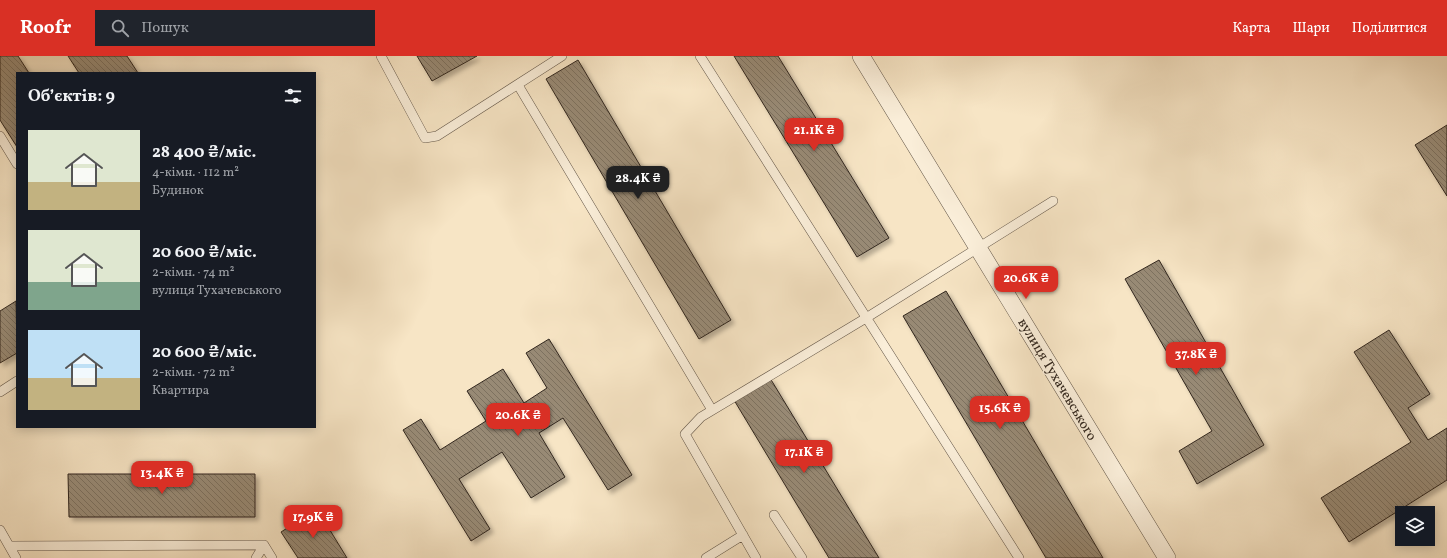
<!DOCTYPE html>
<html lang="uk">
<meta charset="utf-8">
<style>
:root{--surface:#171b24;--page:#20242c;--text:#f1f3f6;--muted:#9ea1a6;--accent:#d93025}
body{margin:0;font-family:Vollkorn,serif;background:var(--page);color:var(--text);height:100vh;display:flex;flex-direction:column;font-size:15px;white-space:nowrap}
*{box-sizing:border-box;margin:0}
p{font-size:13px;color:var(--muted)}
.icon{flex:none;width:22px;height:22px;fill:none;stroke:currentColor;stroke-width:2;stroke-linecap:round;stroke-linejoin:round}
.map{position:relative;flex:1;overflow:hidden}
.panel{position:absolute;left:16px;top:16px;width:300px;height:356px;display:flex;flex-direction:column;background:var(--surface);border-radius:0px;box-shadow:0 2px 10px #0003}
.panel>*{flex:none}
.tools{position:absolute;left:1395px;top:450px;display:grid;gap:8px}
.tools a{display:grid;place-items:center;width:40px;height:40px;border-radius:0px;background:var(--surface);box-shadow:0 2px 10px #0003;font-size:20px}
.price{position:absolute;translate:-50% -34px;padding:0 9px;border-radius:8px;background:var(--accent);color:#fff;font-size:13px;line-height:26px;filter:drop-shadow(0 1px 2px #0008)}
.price::after{content:'';position:absolute;left:50%;top:24px;width:12px;height:9px;margin-left:-6px;background:inherit;clip-path:polygon(0 0,100% 0,50% 100%)}
.price.selected{background:#222;color:#fff}
ul{padding:0;list-style:none}
li{display:flex;align-items:center;gap:12px;height:100px;padding:0 12px}
li span{display:grid;place-items:center;flex:none;width:112px;height:80px;border-radius:0px;color:#555}
li>.icon{margin-inline-start:auto}
span .icon{width:48px;height:48px;fill:#fffc;stroke-width:1}
li b{font-size:17px}
h2{display:flex;justify-content:space-between;align-items:center;height:48px;padding:0 12px;font-size:17px}
header{display:flex;align-items:center;gap:24px;box-sizing:border-box;height:56px;padding:0 20px;background:var(--accent);color:#fff}
header strong{font-size:19px}
nav{display:flex;gap:22px;margin-inline-start:auto;font-size:14px}
.search{width:280px;height:36px;background:var(--page);display:flex;align-items:center;gap:10px;box-sizing:border-box;padding:0 14px;border-radius:0px;color:var(--muted);font-size:15px}
.map>svg:first-child{display:block}
</style>
<header>
<strong>Roofr</strong>
<div class="search"><svg class="icon" aria-label="search" viewBox="0 0 24 24"><circle cx="10" cy="10" r="6"/><path d="M15 15l6 6"/></svg>Пошук</div>
<nav><a>Карта</a><a>Шари</a><a>Поділитися</a></nav>
</header>
<div class="map">
<svg width="1447" height="502" viewBox="0 0 1447 502">
<defs>
<pattern id="building-back-hatch" width="6" height="6" patternUnits="userSpaceOnUse"><rect width="6" height="6" fill="#988a75"/><path d="M-1 5l2 2M0 0l6 6M5-1l2 2" fill="none" stroke="#7d715f"/></pattern>
<filter id="shadow"><feDropShadow dx="3.5" dy="3.5" stdDeviation="2" flood-color="#0004"/></filter>
</defs>
<rect width="100%" height="100%" fill="#f7e5c5"/>
<filter id="stains"><feTurbulence type="fractalNoise" baseFrequency=".005" numOctaves="4"/><feColorMatrix values="0 0 0 0 .2 0 0 0 0 .09 0 0 0 0 .02 0 0 0 .5 -.17"/></filter>
<radialGradient id="worn" r=".72"><stop offset=".6" stop-color="#630" stop-opacity="0"/><stop offset="1" stop-color="#630" stop-opacity=".3"/></radialGradient>
<path fill="url(#building-back-hatch)" stroke="#32271e" filter="url(#shadow)" d="M0 0H18L29 17H17V91L0 64Z
M68 0H127L138 17H79Z
M417 0H477L432 25Z
M734 0H778L889 182 857 201Z
M578 4 731 264 699 283 546 23Z
M1447 69V140L1415 89Z
M1159 204 1264 389 1197 428 1179 395 1212 375 1125 223Z
M946 235 1103 502H1046L903 260Z
M16 245 17 297 0 307V255Z
M1389 274 1430 338 1408 352 1428 384 1447 372V424L1349 486 1321 442 1411 386 1354 296Z
M549 283 632 419 608 434 563 362 539 377 565 421 531 442 502 396 459 423 490 473 471 485 403 374 421 363 440 394 486 365 467 335 503 313 524 347 547 332 526 297Z
M770 322 879 502H829L734 344Z
M68 418H255V461H69Z
M317 453 347 502H298L281 476Z"/>
<g fill="none" stroke-linecap="round" stroke-linejoin="round">
<defs>
<path id="lane" d="M381 0 425 82 437 80 562 0
M700 0 1019 502
M518 29 712 354
M0 80 17 108
M0 336 17 325
M774 459 802 502
M0 474 16 502
M264 489 272 502
M10 490 264 489
M256 502 264 489
M706 502 743 479
M756 502 685 378 701 361 866 262 1053 145"/>
<path id="street" d="M861 0 1167 502"/>
</defs>
<use href="#lane" stroke="#635648" stroke-width="10"/>
<use href="#street" stroke="#635648" stroke-width="18"/>
<use href="#lane" stroke="#faeed9" stroke-width="9"/>
<use href="#street" stroke="#faeed9" stroke-width="17"/>
</g>
<g text-anchor="middle" stroke-width="3" stroke-linejoin="round" paint-order="stroke">
<g font-size="14" fill="#32271e" stroke="#faeed9">
<text transform="translate(1058 323) rotate(59)" y="5">вулиця Тухачевського</text>
</g>
</g>
<rect width="100%" height="100%" filter="url(#stains)"/>
<rect width="100%" height="100%" fill="url(#worn)"/>
</svg>
<div class="tools">
<a><svg class="icon" aria-label="layers" viewBox="0 0 24 24"><path d="M12 4l9 5-9 5-9-5zM3 14l9 5 9-5"/></svg></a>
</div>
<b class="price" style="left:814px;top:96px">21.1K ₴</b>
<b class="price selected" style="left:638px;top:144px">28.4K ₴</b>
<b class="price" style="left:1026px;top:244px">20.6K ₴</b>
<b class="price" style="left:1196px;top:320px">37.8K ₴</b>
<b class="price" style="left:1000px;top:374px">15.6K ₴</b>
<b class="price" style="left:518px;top:381px">20.6K ₴</b>
<b class="price" style="left:804px;top:418px">17.1K ₴</b>
<b class="price" style="left:162px;top:439px">13.4K ₴</b>
<b class="price" style="left:313px;top:483px">17.9K ₴</b>
<section class="panel">
<h2>Об’єктів: 9<svg class="icon" aria-label="filters" viewBox="0 0 24 24"><path d="M4 7h16M4 17h16"/><circle cx="9" cy="7" r="2"/><circle cx="15" cy="17" r="2"/></svg></h2>
<ul>
<li><span style="background:linear-gradient(#dfe7d0 65%,#c2b280 0)"><svg class="icon" aria-label="home" viewBox="0 0 24 24"><path d="M3 11l9-7 9 7M6 9v11h12V9"/></svg></span><div><b>28 400 ₴/міс.</b><p>4-кімн. · 112 m²</p><p>Будинок</p></div></li>
<li><span style="background:linear-gradient(#dfe7d0 65%,#7fa58c 0)"><svg class="icon" aria-label="home" viewBox="0 0 24 24"><path d="M3 11l9-7 9 7M6 9v11h12V9"/></svg></span><div><b>20 600 ₴/міс.</b><p>2-кімн. · 74 m²</p><p>вулиця Тухачевського</p></div></li>
<li><span style="background:linear-gradient(#bfe0f5 60%,#c2b280 0)"><svg class="icon" aria-label="home" viewBox="0 0 24 24"><path d="M3 11l9-7 9 7M6 9v11h12V9"/></svg></span><div><b>20 600 ₴/міс.</b><p>2-кімн. · 72 m²</p><p>Квартира</p></div></li>
</ul>
</section>
</div>
